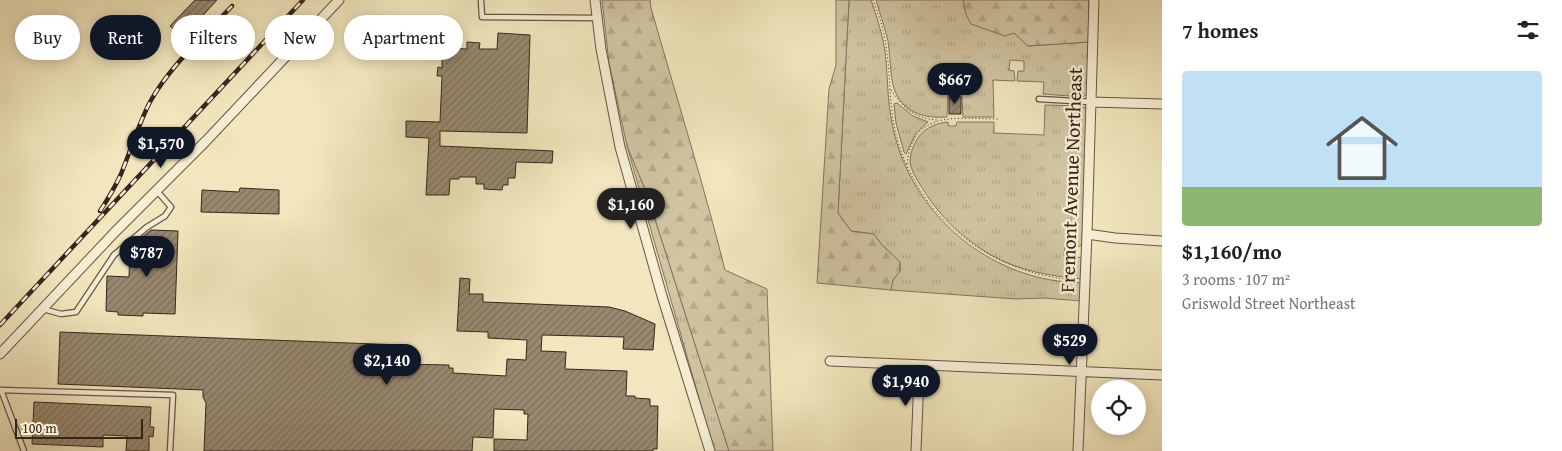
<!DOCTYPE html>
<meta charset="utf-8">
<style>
:root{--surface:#fff;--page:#f2f2f2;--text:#222;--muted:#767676;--accent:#111827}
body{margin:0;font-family:"Gentium Book Plus",serif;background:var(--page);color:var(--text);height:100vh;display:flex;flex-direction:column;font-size:19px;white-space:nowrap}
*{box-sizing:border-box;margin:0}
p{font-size:16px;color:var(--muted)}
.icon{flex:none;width:28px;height:28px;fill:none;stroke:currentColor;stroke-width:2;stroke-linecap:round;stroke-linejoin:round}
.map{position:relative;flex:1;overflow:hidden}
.details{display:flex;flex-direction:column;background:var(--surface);width:400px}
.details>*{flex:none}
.top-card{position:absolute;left:15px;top:15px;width:475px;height:45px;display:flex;gap:10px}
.tools{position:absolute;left:1091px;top:380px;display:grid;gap:10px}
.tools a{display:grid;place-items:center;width:55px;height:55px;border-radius:50%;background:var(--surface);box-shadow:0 2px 12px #0003;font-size:25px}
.scale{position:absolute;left:15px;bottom:12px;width:128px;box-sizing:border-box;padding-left:5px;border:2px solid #37251d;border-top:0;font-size:14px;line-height:18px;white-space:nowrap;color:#37251d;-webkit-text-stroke:4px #f6efd4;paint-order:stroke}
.price{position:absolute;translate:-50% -42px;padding:0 11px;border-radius:18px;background:var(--accent);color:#fff;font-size:16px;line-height:32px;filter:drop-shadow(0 1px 2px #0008)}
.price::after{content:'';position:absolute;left:50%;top:30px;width:15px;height:11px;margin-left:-8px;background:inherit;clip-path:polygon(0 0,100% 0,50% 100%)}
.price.on{background:#222;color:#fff}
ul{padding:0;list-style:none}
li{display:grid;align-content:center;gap:10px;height:265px;padding:0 20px}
li span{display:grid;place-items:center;height:155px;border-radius:5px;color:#555}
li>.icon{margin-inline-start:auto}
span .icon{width:90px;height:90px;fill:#fffc;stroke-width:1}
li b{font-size:21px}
h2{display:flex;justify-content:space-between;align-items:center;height:60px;padding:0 20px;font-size:21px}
.tag{padding:0 18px;border-radius:22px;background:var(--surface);box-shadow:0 2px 12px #0003;font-size:18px;line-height:45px}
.tag.on{background:var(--accent);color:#fff}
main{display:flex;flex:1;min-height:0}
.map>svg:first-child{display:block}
</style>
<main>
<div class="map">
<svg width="1162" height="451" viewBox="0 0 1162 451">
<defs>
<pattern id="grass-tufts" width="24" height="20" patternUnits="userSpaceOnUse" patternTransform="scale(1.25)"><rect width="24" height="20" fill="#d1c5a2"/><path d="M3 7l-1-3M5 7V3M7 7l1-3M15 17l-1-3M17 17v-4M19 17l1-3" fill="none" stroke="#b4a98b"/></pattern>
<pattern id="forest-firs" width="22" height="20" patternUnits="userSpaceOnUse" patternTransform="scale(1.25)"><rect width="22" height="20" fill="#d1c5a2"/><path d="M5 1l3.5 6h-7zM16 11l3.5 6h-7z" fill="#b4a98b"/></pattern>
<pattern id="building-hatch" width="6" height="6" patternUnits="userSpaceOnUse" patternTransform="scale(1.25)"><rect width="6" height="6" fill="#988970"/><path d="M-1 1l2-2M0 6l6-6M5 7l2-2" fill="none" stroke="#7d705b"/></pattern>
</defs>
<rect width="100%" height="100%" fill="#f1e6bd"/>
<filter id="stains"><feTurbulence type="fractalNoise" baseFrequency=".004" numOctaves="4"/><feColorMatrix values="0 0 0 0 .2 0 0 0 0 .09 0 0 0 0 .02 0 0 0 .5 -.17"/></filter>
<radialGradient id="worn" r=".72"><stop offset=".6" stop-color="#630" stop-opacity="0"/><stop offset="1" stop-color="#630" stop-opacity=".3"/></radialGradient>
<path fill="url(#grass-tufts)" stroke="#847560" d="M849 0H871C877 17 882 33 885 51 888 75 887 99 892 123 906 198 964 258 1037 277 1052 281 1067 282 1082 283L1081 301 1044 298 1016 299 891 290 893 280 900 271V262L881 244 874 234 851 231 838 213Z
M876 0H963L966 14 1014 33 1028 46 1089 42 1087 94 1083 97 1043 94 1044 82 1017 81 1018 71H1024V61L1010 60 1009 70 1014 71 1015 81 993 80 994 117H963L962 96H948L947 117C920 119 897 110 892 80 890 67 890 54 888 41 885 27 880 14 876 0Z
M897 103 913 116 928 122 916 133 906 154 904 152 896 123 894 104Z
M1045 105 1082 106 1087 109 1083 245 1076 247H1065L1064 255 1083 258 1082 279C1051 276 1019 271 991 255 962 238 938 215 921 186 916 178 911 170 910 162 910 155 912 149 915 143 921 130 934 123 948 122V126H956L957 122H994V133L1044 135Z
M627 146 647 194 729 451H714Z"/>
<path fill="url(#forest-firs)" stroke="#847560" d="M602 0H650L651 8C676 96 703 182 725 270L767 289 773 451H729L647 194 627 146 609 63Z
M836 0H849L838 213 851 231 874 234 881 244 900 262V271L893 280 891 290 817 283 829 89 836 65Z
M963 0H1089V42L1028 46 1014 33 1005 36 971 24 966 14Z"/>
<path fill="url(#building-hatch)" stroke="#37251d" d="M195 0H217L183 37 170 26Z
M498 33 530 35 527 133 440 131V146L553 151 552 163 516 162 515 178H508V185H503L502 190 484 189V184H476V177H459V179H450L449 195H426L429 138 406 137V121L440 122 442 76H437L438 67 442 68V48L467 49V42L480 43 479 49H497Z
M949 97H961V114H949Z
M240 188 279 190V214L201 212 202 190 239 192Z
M151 230 178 231 175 314 143 313V316L118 315V312L106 311 107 276 129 277 130 247Z
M460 278 470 279 469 294H483V302L609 307 625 311 655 324 653 350 623 349 624 337 542 335 541 351 566 352 565 369 627 371 626 396H635V398L650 399V406H658L657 449H653V451H494V439L527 440 528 414H524V410L494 409 493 438 473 437 472 451H204L206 403 203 397V390L58 384 60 332 402 345V364L449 365V368H453V373L506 376 507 359 526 360 527 340 488 338V332L457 331Z
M34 402 151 407 150 427H154L153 437 149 436V451H126L127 436 103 435V447L32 444Z"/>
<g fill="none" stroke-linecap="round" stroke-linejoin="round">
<defs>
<path id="service" d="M481 0 482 17 597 18
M1039 99 1091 102
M43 309 61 314 76 312 114 255 147 227 165 216 171 207 157 191
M0 390 173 395 170 451
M1 390 24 451"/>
<path id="minor" d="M595 0 601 49 620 147 662 296 710 451
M1091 102 1162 104
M1087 234 1115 238 1162 241
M0 354 115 232 206 141 339 0
M830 361 1162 375
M916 451 919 377 921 366
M1078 451 1087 234 1094 0"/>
</defs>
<use href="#service" stroke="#665545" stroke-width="7"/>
<use href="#minor" stroke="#665545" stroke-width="11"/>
<path stroke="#37251d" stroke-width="1" stroke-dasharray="1 2.5" stroke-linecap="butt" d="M873 0C878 13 883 26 885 40 890 66 889 93 893 120 908 210 986 274 1076 280
M891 90C904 109 914 118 937 120
M907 164C913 109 956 119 998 119"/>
<use href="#service" stroke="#f6efd4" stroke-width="4.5"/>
<use href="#minor" stroke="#f6efd4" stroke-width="9"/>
<defs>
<path id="rail" d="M100 211C108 199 115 187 121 174 131 150 138 125 150 102 170 66 204 36 232 6
M0 325 303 0"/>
</defs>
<use href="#rail" stroke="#37251d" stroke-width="4.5"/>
<use href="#rail" stroke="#f6efd4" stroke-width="2.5" stroke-dasharray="8" stroke-linecap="butt"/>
</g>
<g text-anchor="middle" stroke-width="4.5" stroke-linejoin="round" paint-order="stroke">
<g font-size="20" fill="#37251d" stroke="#f6efd4">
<text transform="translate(1071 180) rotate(-88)" y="7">Fremont Avenue Northeast</text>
</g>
</g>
<rect width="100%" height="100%" filter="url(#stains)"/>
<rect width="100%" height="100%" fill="url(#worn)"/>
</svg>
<div class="tools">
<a><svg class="icon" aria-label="locate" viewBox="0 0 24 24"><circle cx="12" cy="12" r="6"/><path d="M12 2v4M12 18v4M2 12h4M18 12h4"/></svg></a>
</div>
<div class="scale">100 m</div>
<b class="price" style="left:955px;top:105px">$667</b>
<b class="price" style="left:161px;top:169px">$1,570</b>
<b class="price on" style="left:631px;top:230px">$1,160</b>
<b class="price" style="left:147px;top:278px">$787</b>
<b class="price" style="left:1070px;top:366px">$529</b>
<b class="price" style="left:387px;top:386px">$2,140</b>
<b class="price" style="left:906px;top:407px">$1,940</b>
<div class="top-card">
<a class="tag">Buy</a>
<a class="tag on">Rent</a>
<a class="tag">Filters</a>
<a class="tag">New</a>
<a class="tag">Apartment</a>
</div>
</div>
<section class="details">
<h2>7 homes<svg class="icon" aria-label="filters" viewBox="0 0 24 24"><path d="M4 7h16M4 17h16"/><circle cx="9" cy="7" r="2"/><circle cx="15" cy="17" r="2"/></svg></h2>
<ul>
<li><span style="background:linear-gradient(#bfe0f5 75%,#8fb573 0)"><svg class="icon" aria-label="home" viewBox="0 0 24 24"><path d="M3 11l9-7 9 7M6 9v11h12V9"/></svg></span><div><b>$1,160/mo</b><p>3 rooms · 107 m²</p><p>Griswold Street Northeast</p></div></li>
</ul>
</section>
</main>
